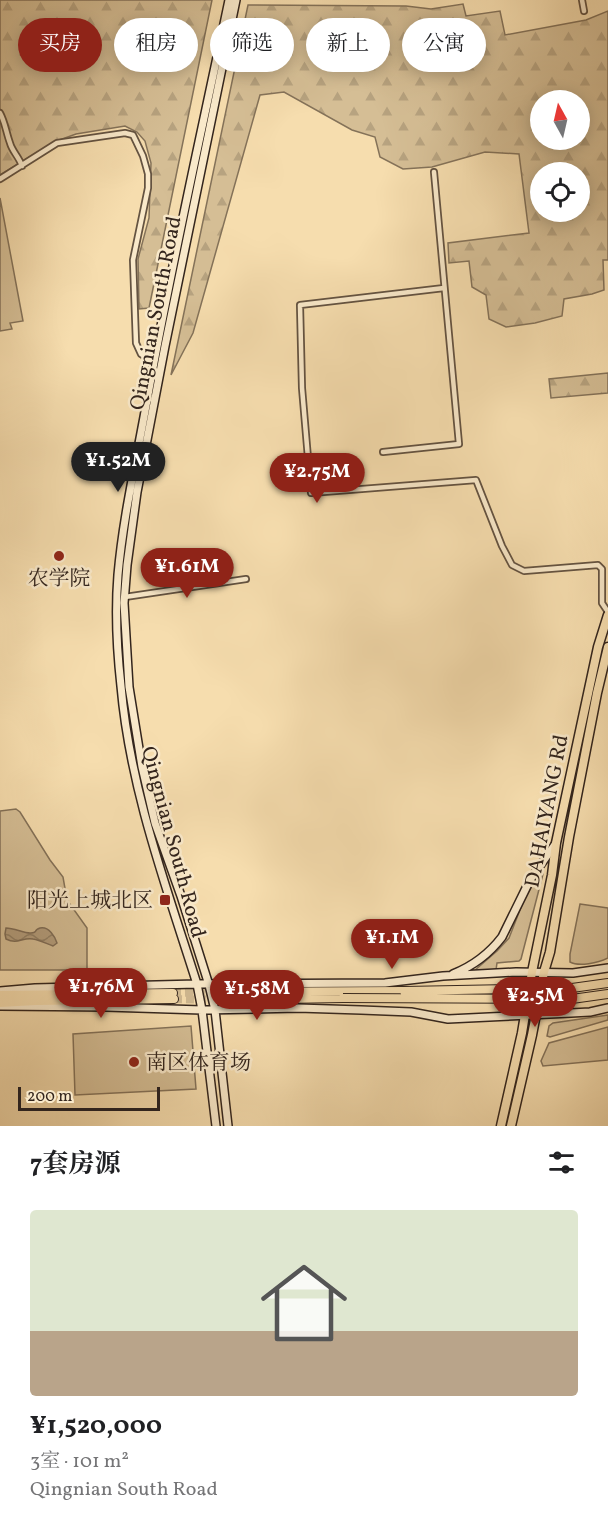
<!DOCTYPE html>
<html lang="zh">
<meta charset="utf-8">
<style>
:root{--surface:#fff;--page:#f2f2f2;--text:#202124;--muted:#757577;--line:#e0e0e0;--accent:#8f2418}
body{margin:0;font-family:Vollkorn,"Noto Serif SC",serif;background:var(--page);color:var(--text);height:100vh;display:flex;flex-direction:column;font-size:22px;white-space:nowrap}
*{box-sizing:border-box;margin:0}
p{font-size:20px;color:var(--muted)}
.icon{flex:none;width:33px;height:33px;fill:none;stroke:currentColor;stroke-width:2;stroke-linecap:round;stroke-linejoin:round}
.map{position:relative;height:1126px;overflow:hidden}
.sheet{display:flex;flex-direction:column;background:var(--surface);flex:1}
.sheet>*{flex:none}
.hud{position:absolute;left:18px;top:18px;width:573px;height:54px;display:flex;gap:12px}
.needle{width:39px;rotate:352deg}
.fabs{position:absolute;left:530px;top:90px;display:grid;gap:12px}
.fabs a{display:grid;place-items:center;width:60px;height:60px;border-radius:50%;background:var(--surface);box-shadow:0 3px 15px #0003;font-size:30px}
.scale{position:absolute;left:18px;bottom:15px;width:142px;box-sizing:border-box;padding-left:6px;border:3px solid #33251d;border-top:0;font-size:16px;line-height:21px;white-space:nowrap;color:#33251d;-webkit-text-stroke:4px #f9e9ca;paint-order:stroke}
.price{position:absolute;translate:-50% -51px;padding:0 14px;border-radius:21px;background:var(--accent);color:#fff;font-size:20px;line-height:39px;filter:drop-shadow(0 2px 3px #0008)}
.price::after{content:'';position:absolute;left:50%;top:36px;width:18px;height:14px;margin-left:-9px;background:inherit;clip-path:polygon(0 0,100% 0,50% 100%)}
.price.selected{background:#222;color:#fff}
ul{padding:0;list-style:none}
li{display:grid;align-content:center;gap:12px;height:318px;padding:0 30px}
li+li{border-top:2px solid var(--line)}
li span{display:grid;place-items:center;height:186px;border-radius:6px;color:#555}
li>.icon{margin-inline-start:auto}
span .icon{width:108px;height:108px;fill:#fffc;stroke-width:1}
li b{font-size:26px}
h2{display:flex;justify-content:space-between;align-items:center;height:72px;padding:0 30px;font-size:26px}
.chip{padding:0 21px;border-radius:27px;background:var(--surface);box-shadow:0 3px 15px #0003;font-size:21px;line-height:54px}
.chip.selected{background:var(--accent);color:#fff}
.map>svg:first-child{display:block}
</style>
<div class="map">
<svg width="608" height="1126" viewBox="0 0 608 1126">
<defs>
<pattern id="forest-firs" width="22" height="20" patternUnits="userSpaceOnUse" patternTransform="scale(1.5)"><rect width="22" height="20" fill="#d5be95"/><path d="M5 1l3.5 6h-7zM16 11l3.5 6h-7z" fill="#b7a380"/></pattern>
<pattern id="water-waves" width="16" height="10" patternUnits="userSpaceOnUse" patternTransform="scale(1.5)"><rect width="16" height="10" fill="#b49e7d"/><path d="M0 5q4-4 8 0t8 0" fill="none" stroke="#938166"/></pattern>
</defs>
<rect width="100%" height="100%" fill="#f6ddae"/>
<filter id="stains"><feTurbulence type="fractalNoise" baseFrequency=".00333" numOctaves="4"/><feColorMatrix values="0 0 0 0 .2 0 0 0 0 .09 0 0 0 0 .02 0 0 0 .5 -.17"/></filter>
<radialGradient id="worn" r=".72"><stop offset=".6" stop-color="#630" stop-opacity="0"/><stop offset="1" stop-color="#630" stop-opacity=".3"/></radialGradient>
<path fill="#d5be95" stroke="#847259" stroke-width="1.5" d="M0 198 23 321 10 323 12 329 0 331Z
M16 809 20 812 50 860 63 877 67 900 87 928V970H0V811Z
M542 872 543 874 521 959 519 961 497 963 496 970 474 971 497 951 509 938 523 902 539 873Z
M580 904 608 908V958C598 963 579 967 570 962V954Z
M608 1015V1020L550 1037 547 1036 549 1026 553 1023Z
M191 1026 196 1089 75 1095 73 1034Z
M608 1027V1060L543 1066 541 1061 549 1043Z"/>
<path fill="url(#forest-firs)" stroke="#847259" stroke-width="1.5" fill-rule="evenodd" d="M0 0H212L149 308 139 309 138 259 149 218 151 163 145 141 137 132 125 126 76 134 54 142 0 175Z
M463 4 466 16 500 11 505 35 586 20 608 11V260H603L604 290 592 294 564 299 562 316 535 323 506 327 489 319 486 295 472 287 469 261 449 263 448 243 529 233 519 154 485 152 432 167 403 169 380 157 375 137 352 130 284 92 260 95 193 333 171 375 248 5 406 6 431 9ZM579 100V140H540V100ZM579 172V212H540V172Z
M608 373V393L551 398 549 379Z"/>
<path fill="url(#water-waves)" stroke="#806e57" stroke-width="1.5" d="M6 928C14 928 26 934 31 933 39 932 32 931 40 928 49 926 55 937 57 943L53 946C47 944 40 940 33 939 22 937 18 945 6 939L5 934Z"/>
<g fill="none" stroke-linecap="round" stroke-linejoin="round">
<path stroke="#cfb891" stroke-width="8" stroke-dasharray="8 4" stroke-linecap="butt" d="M173 993 228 992
M174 999 227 1000"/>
<defs>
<path id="minor" d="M582 0 584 11
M0 113C5 122 6 132 10 143 12 151 19 157 22 166
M0 179 57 143 125 133 133 135 143 156 148 174V188L133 260 136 343 141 354 154 362
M444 288 300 305 302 388 311 493 476 480 502 546 512 565 524 571 598 565 602 569V603L608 612
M383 452 459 444 434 172
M125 597 246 579"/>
<path id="secondary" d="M453 974C473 966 489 954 502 937L530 880 556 843
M0 991 35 988 197 984 385 983 443 976 516 972 573 973 608 968
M0 1006 106 1007 202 1010 298 1008 361 1010 411 1012 448 1019 571 1013 590 1012 608 1008
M216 1126 202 1010 197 984C166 886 130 789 121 686 117 650 115 612 118 575 123 518 136 462 146 406 170 270 201 135 229 0
M228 1126 215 1010 209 985 181 896 155 823 142 767 129 687 124 603 127 565 137 492 165 346 236 0"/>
<path id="primary" d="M572 988 608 983
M228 992 404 991
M0 995 173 993
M572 999 608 994
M227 1000 343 998
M0 1003 36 1001 174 999"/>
<path id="trunk" d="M501 1126 522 1033 532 972 552 875 556 843 598 647 608 615
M511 1126 532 1035 544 972 550 952 569 837 597 693 608 647"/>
</defs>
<use href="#minor" stroke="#645341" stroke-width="8"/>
<use href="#secondary" stroke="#33251d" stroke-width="10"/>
<use href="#primary" stroke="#33251d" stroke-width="10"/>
<use href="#trunk" stroke="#33251d" stroke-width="11"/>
<use href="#minor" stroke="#f9e9ca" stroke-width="4.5"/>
<use href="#secondary" stroke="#f9e9ca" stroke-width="7"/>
<use href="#primary" stroke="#f6ddae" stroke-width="8"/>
<use href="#trunk" stroke="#f6ddae" stroke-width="8"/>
<defs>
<path id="primary-bridge" d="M404 991 572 988
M343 998 572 999"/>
</defs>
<use href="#primary-bridge" stroke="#33251d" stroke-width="10" stroke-linecap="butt"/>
<use href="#primary-bridge" stroke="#f6ddae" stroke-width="8"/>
</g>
<g fill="#8f2418" stroke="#f9e9ca" stroke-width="2">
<circle cx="59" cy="556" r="6"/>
<rect x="159" y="894" width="12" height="12" rx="3"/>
<circle cx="134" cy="1062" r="6"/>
</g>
<g text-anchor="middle" stroke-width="5" stroke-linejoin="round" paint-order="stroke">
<g font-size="21" fill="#33251d" stroke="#f9e9ca">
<text transform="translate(155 313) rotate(-79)" y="7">Qingnian South Road</text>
<text transform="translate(546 811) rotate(-79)" y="7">DAHAIYANG Rd</text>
<text transform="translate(174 842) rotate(75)" y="7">Qingnian South Road</text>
</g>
<g font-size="21" fill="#33251d" stroke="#f9e9ca">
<text x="59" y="585">农学院</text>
<text x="153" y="907" text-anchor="end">阳光上城北区</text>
<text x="146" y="1069" text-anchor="start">南区体育场</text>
</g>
</g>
<rect width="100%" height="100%" filter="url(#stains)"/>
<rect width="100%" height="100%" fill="url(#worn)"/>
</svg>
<div class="fabs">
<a><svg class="needle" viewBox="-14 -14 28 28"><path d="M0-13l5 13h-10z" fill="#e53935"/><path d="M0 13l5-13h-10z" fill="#757577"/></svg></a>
<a><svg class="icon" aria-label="locate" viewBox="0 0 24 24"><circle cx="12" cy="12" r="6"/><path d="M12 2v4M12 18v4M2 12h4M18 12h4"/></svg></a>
</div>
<div class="scale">200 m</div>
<b class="price selected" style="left:118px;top:493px">¥1.52M</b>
<b class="price" style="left:317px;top:504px">¥2.75M</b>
<b class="price" style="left:187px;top:599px">¥1.61M</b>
<b class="price" style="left:392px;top:970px">¥1.1M</b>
<b class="price" style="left:101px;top:1019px">¥1.76M</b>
<b class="price" style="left:257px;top:1021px">¥1.58M</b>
<b class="price" style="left:535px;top:1028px">¥2.5M</b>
<div class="hud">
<a class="chip selected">买房</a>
<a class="chip">租房</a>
<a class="chip">筛选</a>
<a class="chip">新上</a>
<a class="chip">公寓</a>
</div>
</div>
<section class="sheet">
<h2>7套房源<svg class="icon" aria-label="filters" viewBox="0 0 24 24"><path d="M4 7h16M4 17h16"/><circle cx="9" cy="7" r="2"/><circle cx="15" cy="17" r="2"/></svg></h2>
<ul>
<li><span style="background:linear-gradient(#dfe7d0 65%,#b9a48a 0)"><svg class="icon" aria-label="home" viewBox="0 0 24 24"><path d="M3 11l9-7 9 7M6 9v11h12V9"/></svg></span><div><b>¥1,520,000</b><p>3室 · 101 m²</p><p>Qingnian South Road</p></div></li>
</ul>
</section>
